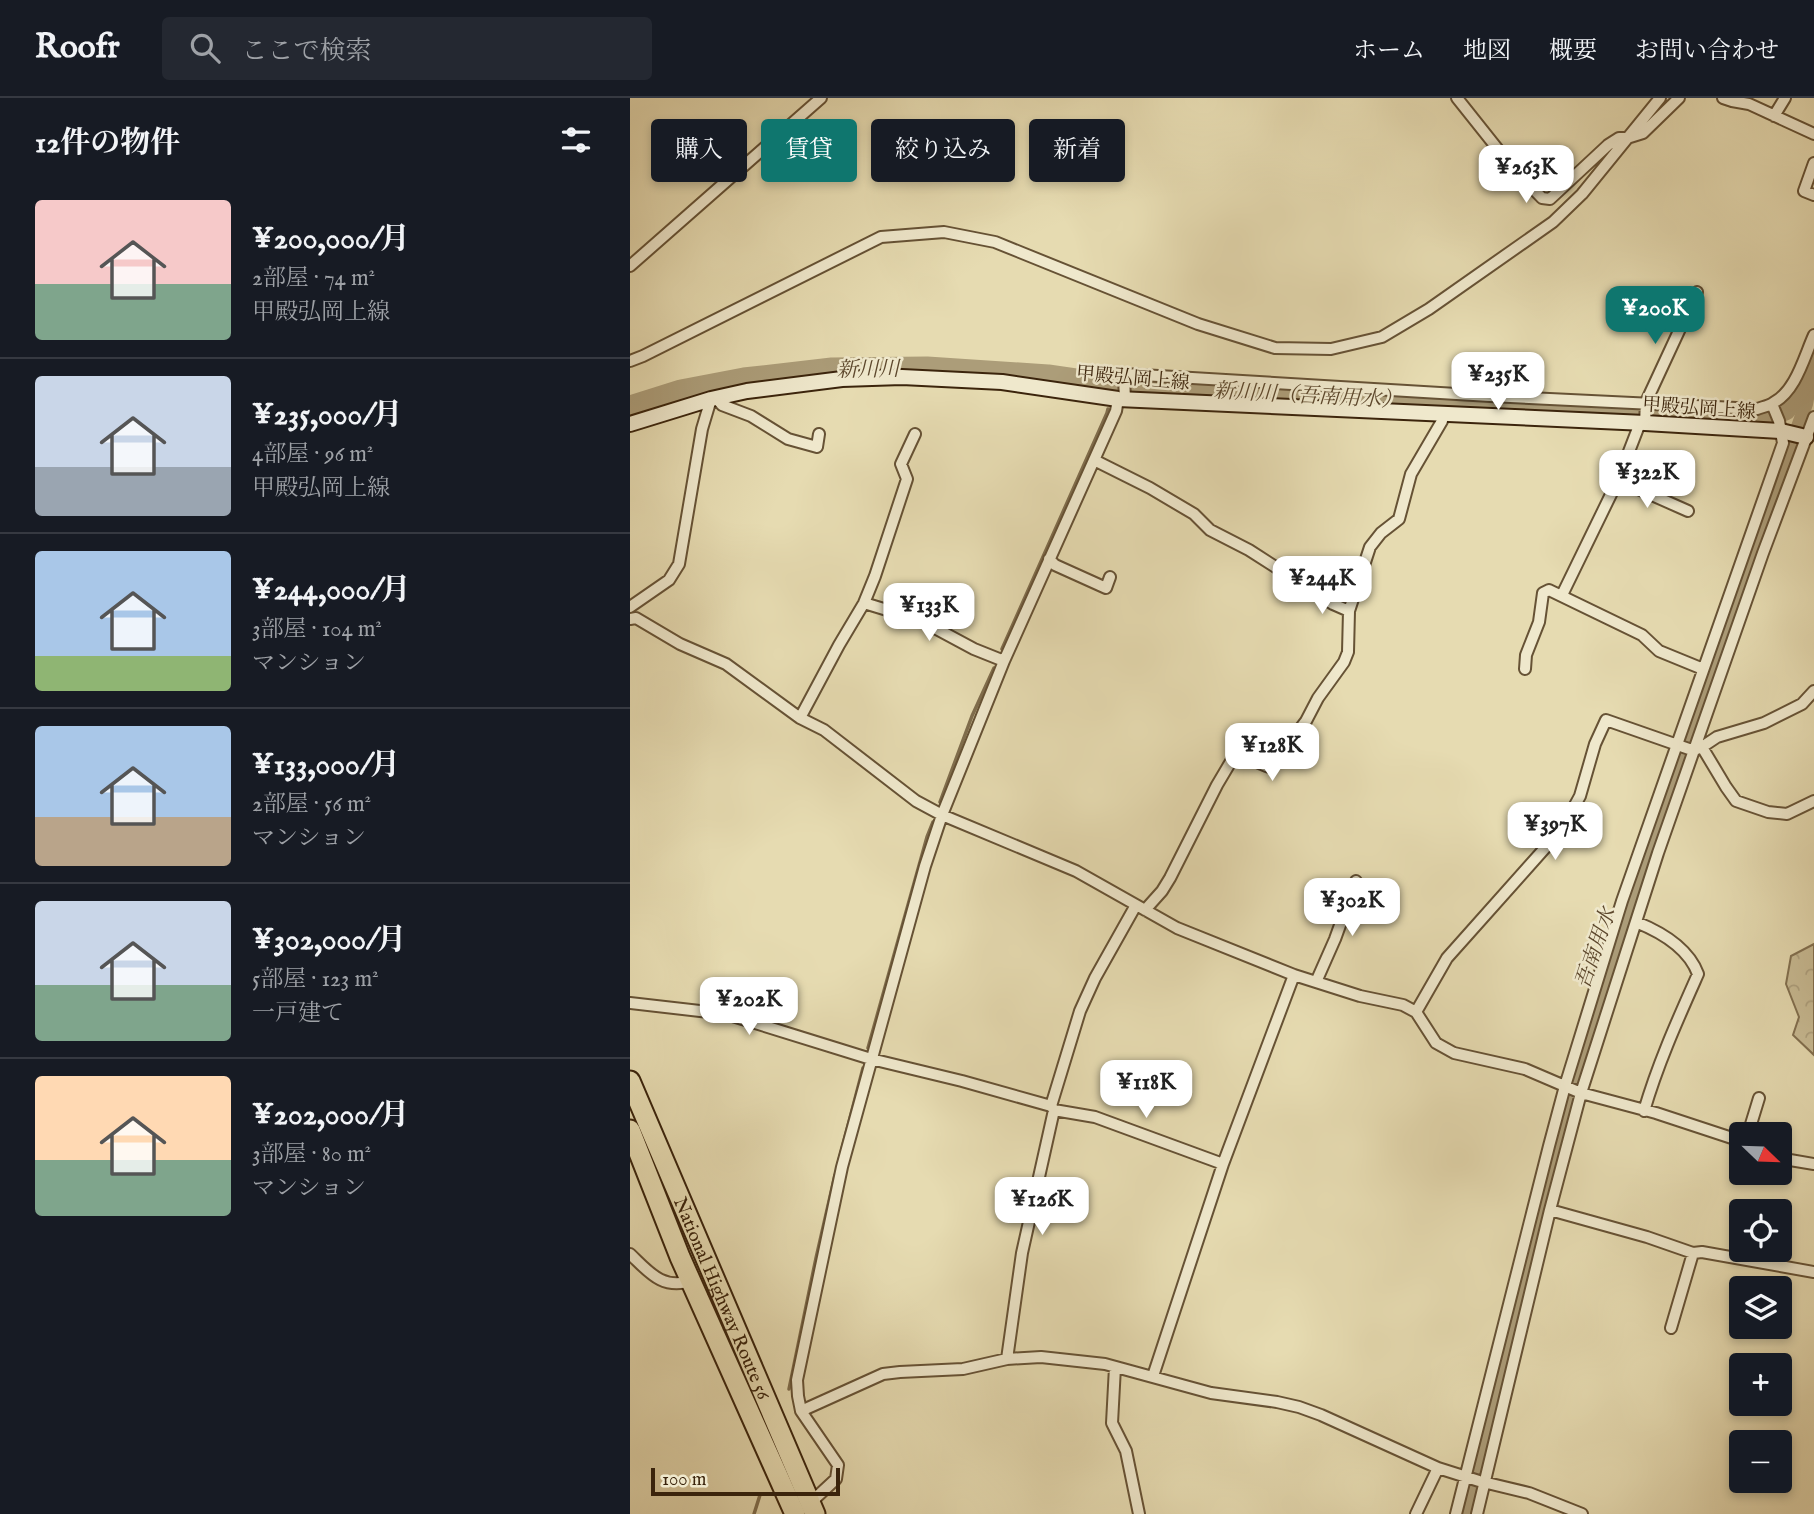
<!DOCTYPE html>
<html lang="ja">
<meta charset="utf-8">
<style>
:root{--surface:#171b24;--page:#242831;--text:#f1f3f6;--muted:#9ea1a6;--line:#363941;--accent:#0f766e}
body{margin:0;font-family:"IM FELL English","Noto Serif JP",serif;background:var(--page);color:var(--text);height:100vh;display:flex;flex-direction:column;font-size:26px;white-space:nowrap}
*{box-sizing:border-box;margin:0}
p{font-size:23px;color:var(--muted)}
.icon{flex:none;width:38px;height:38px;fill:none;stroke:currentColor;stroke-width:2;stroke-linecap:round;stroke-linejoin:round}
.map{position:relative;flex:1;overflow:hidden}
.details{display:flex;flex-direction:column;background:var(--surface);width:630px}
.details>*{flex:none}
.hud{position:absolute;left:21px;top:21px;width:665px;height:63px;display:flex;gap:14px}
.needle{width:46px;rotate:113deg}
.fabs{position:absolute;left:1099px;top:1024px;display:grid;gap:14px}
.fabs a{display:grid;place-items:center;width:63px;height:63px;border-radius:7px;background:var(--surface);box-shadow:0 4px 10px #0003;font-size:35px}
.scale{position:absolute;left:21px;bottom:18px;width:189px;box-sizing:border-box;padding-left:7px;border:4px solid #3b240c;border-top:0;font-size:19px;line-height:24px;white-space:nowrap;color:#3b240c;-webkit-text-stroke:5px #efe8cc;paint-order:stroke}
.price{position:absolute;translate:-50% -60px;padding:0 16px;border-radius:14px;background:#fff;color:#222;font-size:23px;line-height:46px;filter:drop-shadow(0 2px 4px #0008)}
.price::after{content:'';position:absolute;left:50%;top:42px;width:21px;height:16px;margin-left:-10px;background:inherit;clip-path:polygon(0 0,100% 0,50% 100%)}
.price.on{background:var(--accent);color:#fff}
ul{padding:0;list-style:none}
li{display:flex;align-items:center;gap:21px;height:175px;padding:0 35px}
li+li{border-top:2px solid var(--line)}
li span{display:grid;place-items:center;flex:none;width:196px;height:140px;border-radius:7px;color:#555}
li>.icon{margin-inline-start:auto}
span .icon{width:84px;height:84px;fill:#fffc;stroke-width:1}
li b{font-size:30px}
h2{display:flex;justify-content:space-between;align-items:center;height:84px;padding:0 35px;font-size:30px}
.chip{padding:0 24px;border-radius:7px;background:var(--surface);box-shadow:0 4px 10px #0003;font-size:24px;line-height:63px}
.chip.on{background:var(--accent);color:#fff}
header{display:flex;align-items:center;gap:42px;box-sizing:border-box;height:98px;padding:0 35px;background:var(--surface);border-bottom:2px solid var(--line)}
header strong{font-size:33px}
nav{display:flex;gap:38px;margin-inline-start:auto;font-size:24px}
.search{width:490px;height:63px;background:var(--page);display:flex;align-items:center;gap:18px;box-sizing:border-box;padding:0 24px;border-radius:7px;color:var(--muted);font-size:26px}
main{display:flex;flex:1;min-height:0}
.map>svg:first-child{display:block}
</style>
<header>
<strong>Roofr</strong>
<div class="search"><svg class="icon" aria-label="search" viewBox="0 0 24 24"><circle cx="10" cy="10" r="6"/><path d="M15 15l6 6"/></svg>ここで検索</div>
<nav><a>ホーム</a><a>地図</a><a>概要</a><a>お問い合わせ</a></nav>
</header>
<main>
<section class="details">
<h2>12件の物件<svg class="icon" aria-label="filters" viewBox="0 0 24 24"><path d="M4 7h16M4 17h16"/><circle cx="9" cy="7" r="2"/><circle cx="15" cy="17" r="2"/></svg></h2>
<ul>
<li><span style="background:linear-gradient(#f6c9c9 60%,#7fa58c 0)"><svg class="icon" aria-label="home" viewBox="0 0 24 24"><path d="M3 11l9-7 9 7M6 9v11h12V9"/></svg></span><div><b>¥200,000/月</b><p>2部屋 · 74 m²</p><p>甲殿弘岡上線</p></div></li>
<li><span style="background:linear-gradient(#c9d6e8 65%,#9aa5b1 0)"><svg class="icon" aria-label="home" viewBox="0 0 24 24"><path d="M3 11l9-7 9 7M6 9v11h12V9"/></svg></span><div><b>¥235,000/月</b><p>4部屋 · 96 m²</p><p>甲殿弘岡上線</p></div></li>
<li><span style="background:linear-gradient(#a9c7e8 75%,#8fb573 0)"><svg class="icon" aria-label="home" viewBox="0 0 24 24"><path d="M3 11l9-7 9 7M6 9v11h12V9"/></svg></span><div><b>¥244,000/月</b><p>3部屋 · 104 m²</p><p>マンション</p></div></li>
<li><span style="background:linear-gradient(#a9c7e8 65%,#b9a48a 0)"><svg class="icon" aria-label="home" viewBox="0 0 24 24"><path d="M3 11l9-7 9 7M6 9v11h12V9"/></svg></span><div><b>¥133,000/月</b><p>2部屋 · 56 m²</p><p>マンション</p></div></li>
<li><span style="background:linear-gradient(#c9d6e8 60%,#7fa58c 0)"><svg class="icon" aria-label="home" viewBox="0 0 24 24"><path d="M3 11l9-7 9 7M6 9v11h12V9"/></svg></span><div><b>¥302,000/月</b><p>5部屋 · 123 m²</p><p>一戸建て</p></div></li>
<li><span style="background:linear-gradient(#ffd9b3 60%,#7fa58c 0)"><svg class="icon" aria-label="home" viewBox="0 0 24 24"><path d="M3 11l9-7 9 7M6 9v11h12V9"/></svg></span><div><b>¥202,000/月</b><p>3部屋 · 80 m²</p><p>マンション</p></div></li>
</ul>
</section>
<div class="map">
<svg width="1184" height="1416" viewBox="0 0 1184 1416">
<defs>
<pattern id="forest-crowns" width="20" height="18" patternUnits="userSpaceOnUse" patternTransform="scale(1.75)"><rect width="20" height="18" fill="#c9bc95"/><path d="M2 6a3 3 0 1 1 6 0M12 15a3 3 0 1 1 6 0" fill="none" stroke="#aea17f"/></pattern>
</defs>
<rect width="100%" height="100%" fill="#e6dbb1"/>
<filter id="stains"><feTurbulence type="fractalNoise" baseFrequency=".00286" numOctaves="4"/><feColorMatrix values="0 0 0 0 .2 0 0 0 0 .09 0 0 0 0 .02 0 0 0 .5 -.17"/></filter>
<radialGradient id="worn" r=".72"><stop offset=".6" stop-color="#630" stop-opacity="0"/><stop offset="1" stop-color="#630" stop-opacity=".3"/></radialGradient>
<path fill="url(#forest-crowns)" stroke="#827050" stroke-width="2" d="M1184 846V957L1163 937 1169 919 1156 886 1161 858Z"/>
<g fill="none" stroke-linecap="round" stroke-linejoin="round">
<path stroke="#7f6d4d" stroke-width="3.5" d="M480 288V287
M372 551 477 315 478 311
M310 704 342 618 364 570
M238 950 297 739 303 724
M208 1066 233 970
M159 1291 186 1160 205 1077
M124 1416 130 1397"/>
<path stroke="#ac9d79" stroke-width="14" d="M837 1416 928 1040 966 912 1049 668 1176 306 1183 269"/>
<path stroke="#ac9d79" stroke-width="23" d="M0 309 51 293 114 281 202 271 297 270 418 278 480 287 642 293 1129 321 1155 311 1184 266"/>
<defs>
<path id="street" d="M827 0 882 69 912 100 920 101 978 47 989 40H997L1013 35 1049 0
M1093 0 1102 3 1119 6 1184 36
M1144 18 1155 0
M1184 65 1174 93 1184 97
M0 168 191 0
M0 263 13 258 251 139 314 134 365 144 568 226 645 250 701 251 752 239 799 211 923 124 952 96 1030 0
M495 276 860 298 1127 311C1132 309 1139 308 1143 305 1166 293 1174 259 1184 237
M494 281 495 300
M86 300 92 307 121 318 158 341 187 349 189 336
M1015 325 1016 304 1067 194
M464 362 520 390 564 416 580 432 619 452 703 506 719 513 740 449 751 435 769 421 781 376 812 323 813 315
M988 382 1058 413
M419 461 425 467 476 490 480 479
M932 497 988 382 1010 325
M234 505 290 522 344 551 374 563
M0 509 39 482 49 466 72 331 81 301
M0 521 6 520 50 546 96 566 170 620 194 632 286 703 312 717 446 773 547 830 664 877 730 898 773 907 786 914 806 945 824 955 895 971 951 995 1026 1015 1111 1043
M895 571 896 557 909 524 913 495 919 492 1012 537 1029 553 1073 571
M170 620 209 547 234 505 245 478 277 381 271 366 285 336
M1072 649 1087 639 1134 625 1172 606 1184 593
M515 812 532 793 540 780 587 687 603 660C615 657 628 665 639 669L644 665 676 623 688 600 714 564 718 554 719 513
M1006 824C1031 834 1058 849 1068 876 1048 921 1028 965 1014 1013
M686 884 705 841 726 783
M0 905 96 916 241 961 332 983 421 1008 450 913 465 880 506 807
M786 914 817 860 932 731 950 698 965 646 976 622 1059 651 1064 652 1072 649 1096 689 1106 703 1138 714 1157 716 1184 703
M421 1008 424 1012 465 1019 593 1066
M1118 1036 1129 1000
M1150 1058 1160 1062 1184 1066
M920 1112 1017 1139 1063 1155 1072 1154 1184 1174
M0 1156C19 1174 32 1192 61 1183
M1041 1230 1063 1155
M377 1261 392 1155 424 1012
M485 1269 482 1325 496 1353 509 1416
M523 1278 593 1066 664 877
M171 1313 253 1276 270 1274 333 1271 377 1261 411 1259 475 1266 581 1295 647 1304 669 1309 691 1317 808 1370 849 1383 899 1395 952 1416
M179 1406 206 1381 208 1367 171 1313 168 1298 167 1282 212 1069 295 768 312 717 374 563 486 313 488 301
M786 1416 808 1370
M826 1416 919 1048 935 988 992 803 1153 345 1149 323 1142 306
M847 1416 920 1112 951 995 1028 755 1133 455 1184 319"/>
<path id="secondary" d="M0 326 81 301 117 293 212 281 272 279 372 284 488 301 1015 325 1151 333 1176 339"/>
<g id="highway">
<path id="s1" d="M0 983 185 1416"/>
<path d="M0 1032 50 1159 165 1416"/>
</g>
</defs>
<use href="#street" stroke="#665235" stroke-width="14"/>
<use href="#secondary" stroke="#3b240c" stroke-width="18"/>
<use href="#highway" stroke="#3b240c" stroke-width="23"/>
<use href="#street" stroke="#efe8cc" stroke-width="10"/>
<use href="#secondary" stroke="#efe8cc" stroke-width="14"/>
<use href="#highway" stroke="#e6dbb1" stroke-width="19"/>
</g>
<g text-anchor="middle" stroke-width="5" stroke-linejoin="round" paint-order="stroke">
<g font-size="19" fill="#3b240c" stroke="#efe8cc">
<text transform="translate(503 279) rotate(5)" y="7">甲殿弘岡上線</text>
<text transform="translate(1069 309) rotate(4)" y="7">甲殿弘岡上線</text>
<text dy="7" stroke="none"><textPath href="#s1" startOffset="236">National Highway Route 56</textPath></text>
</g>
<g font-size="21" font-style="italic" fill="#5d482d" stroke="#efe8cc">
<text transform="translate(238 271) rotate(-1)" y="7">新川川</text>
<text transform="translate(678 297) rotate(3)" y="7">新川川（吾南用水）</text>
<text transform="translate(965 850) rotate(-71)" y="7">吾南用水</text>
</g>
</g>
<rect width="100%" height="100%" filter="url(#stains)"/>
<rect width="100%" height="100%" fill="url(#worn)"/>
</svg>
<div class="fabs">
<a><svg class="needle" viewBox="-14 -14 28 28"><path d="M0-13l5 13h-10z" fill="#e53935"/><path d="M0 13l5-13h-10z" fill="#9ea1a6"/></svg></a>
<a><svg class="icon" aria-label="locate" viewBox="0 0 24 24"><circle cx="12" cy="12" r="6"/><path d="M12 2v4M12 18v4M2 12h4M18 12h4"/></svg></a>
<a><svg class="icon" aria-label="layers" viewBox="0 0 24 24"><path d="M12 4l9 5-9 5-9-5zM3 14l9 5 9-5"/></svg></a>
<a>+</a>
<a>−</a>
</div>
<div class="scale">100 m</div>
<b class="price" style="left:896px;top:107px">¥263K</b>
<b class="price on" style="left:1025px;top:248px">¥200K</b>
<b class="price" style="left:868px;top:314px">¥235K</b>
<b class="price" style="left:1017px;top:412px">¥322K</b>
<b class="price" style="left:692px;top:518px">¥244K</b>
<b class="price" style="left:299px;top:545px">¥133K</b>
<b class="price" style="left:642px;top:685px">¥128K</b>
<b class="price" style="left:925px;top:764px">¥397K</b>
<b class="price" style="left:722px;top:840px">¥302K</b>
<b class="price" style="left:119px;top:939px">¥202K</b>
<b class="price" style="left:516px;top:1022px">¥118K</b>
<b class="price" style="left:412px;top:1139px">¥126K</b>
<div class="hud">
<a class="chip">購入</a>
<a class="chip on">賃貸</a>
<a class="chip">絞り込み</a>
<a class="chip">新着</a>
</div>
</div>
</main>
